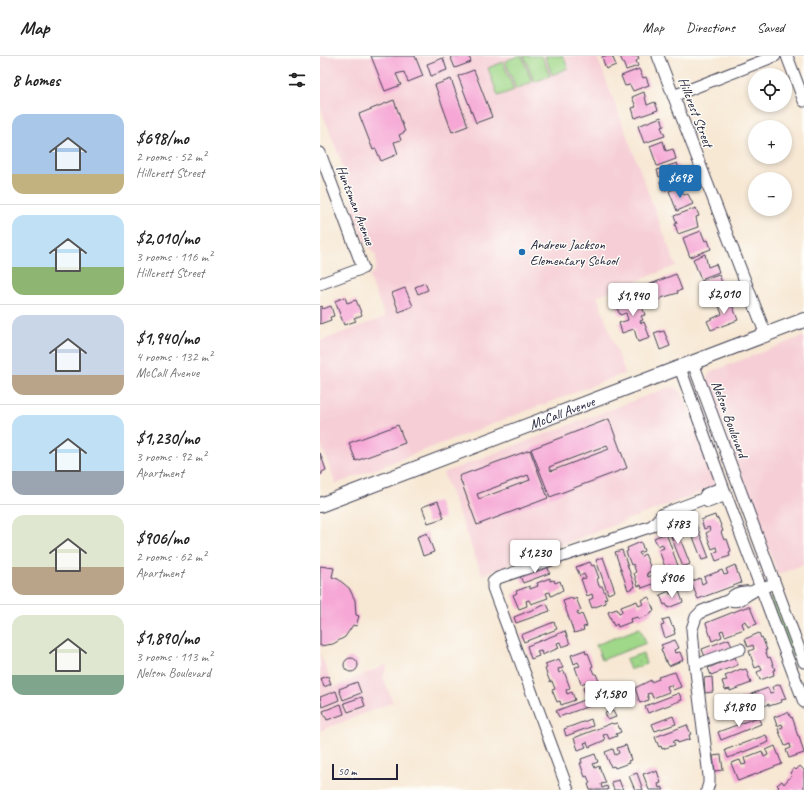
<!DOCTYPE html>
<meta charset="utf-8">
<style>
:root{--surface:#fff;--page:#f2f2f2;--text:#222;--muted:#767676;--line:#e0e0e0;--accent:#1f6fb2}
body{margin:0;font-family:Caveat,sans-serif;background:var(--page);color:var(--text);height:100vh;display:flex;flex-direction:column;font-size:15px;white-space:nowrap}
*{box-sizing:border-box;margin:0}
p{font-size:13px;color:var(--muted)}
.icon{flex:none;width:22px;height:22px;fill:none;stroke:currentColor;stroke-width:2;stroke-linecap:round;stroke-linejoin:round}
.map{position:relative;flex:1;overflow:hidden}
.side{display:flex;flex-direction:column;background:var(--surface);width:320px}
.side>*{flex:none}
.controls{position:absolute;left:428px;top:12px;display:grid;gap:8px}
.controls a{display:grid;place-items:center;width:44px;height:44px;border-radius:50%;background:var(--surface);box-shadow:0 2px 6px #0003;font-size:20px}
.scale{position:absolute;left:12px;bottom:10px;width:66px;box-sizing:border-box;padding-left:4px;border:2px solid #22223b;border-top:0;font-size:11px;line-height:14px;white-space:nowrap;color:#22223b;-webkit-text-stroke:3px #fdfcf7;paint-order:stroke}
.price{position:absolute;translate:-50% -34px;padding:0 9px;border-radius:4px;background:#fff;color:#222;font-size:13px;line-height:26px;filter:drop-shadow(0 1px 2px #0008)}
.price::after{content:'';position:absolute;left:50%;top:24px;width:12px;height:9px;margin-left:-6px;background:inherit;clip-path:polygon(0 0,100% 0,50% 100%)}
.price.on{background:var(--accent);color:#fff}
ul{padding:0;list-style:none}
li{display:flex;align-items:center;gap:12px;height:100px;padding:0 12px}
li+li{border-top:1px solid var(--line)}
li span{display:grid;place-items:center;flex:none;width:112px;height:80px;border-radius:12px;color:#555}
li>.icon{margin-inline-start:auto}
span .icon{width:48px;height:48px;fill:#fffc;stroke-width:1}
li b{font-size:17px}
h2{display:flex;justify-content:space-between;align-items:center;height:48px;padding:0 12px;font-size:17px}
header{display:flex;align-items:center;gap:24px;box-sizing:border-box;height:56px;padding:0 20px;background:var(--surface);border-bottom:1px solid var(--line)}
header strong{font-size:19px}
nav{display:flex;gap:22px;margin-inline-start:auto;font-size:14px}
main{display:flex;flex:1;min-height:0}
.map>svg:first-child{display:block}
</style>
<header>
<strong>Map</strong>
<nav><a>Map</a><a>Directions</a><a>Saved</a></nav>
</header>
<main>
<section class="side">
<h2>8 homes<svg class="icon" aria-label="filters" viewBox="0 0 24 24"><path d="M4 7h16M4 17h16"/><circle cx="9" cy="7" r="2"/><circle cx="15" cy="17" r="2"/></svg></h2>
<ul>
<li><span style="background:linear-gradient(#a9c7e8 75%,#c2b280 0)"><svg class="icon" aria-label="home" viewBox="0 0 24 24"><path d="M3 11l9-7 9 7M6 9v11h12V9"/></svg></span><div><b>$698/mo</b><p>2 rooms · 52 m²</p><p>Hillcrest Street</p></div></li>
<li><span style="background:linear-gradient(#bfe0f5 65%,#8fb573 0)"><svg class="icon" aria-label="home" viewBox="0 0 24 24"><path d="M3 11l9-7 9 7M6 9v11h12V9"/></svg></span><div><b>$2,010/mo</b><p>3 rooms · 116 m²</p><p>Hillcrest Street</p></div></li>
<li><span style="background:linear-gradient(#c9d6e8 75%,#b9a48a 0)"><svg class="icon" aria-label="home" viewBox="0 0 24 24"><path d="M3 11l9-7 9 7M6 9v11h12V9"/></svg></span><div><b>$1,940/mo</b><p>4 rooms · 132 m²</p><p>McCall Avenue</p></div></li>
<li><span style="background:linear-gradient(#bfe0f5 70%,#9aa5b1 0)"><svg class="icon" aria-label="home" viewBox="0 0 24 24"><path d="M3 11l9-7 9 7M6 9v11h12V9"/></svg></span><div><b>$1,230/mo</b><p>3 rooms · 92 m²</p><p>Apartment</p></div></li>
<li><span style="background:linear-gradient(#dfe7d0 65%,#b9a48a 0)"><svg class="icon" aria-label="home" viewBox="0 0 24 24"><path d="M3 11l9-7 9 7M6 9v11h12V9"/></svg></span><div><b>$906/mo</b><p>2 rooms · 62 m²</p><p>Apartment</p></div></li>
<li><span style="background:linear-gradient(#dfe7d0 75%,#7fa58c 0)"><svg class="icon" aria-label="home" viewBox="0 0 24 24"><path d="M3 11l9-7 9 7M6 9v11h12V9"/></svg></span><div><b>$1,890/mo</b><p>3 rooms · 113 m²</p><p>Nelson Boulevard</p></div></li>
</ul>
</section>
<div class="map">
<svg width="484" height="734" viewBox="0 0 484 734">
<defs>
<pattern id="green-dots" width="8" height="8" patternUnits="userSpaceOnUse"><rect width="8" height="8" fill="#a0d889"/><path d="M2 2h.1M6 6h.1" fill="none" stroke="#8ab977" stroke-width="1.8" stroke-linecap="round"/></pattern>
</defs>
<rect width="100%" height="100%" fill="#fdfcf7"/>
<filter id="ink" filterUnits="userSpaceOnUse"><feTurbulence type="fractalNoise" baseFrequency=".025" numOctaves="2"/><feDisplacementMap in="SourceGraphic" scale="8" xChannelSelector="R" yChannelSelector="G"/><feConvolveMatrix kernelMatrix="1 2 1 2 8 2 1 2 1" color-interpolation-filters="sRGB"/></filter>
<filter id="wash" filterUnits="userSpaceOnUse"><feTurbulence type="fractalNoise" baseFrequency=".012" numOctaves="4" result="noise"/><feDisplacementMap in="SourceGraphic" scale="16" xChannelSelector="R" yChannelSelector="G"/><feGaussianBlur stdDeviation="0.9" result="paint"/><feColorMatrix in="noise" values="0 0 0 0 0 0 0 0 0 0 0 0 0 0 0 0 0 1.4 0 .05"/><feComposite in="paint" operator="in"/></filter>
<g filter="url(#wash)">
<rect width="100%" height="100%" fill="#f7e8d4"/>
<path fill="#f6cfd6" d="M0 0H277L356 210 277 240 305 317 16 428 0 387V285L65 261 49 220 54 216 56 211V200L45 186 36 161 28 125 0 50Z
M484 280V508L458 519 388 330 387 323 389 318 395 314Z
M354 331 360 334 364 341 397 430 162 519 123 417 347 332Z
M0 598 14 631 68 608 63 621 73 646 0 675Z"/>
<path fill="url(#green-dots)" stroke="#617d62" d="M452 540H454L480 608 478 610H475L450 542Z
M323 597 326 608 310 614 306 603Z"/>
<path fill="#a0d889" stroke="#617d62" d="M198 0H202L212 26 196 33 185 5Z
M204 0H222L230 20 214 26Z
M225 0H243L248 12 232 19Z
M183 6 194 34 178 40 168 12Z
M320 572 326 587 282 604 276 589Z"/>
<g id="blocks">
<path fill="#f6a7d5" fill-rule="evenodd" d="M51 0H95L103 20 88 26 84 16 76 18 81 29 65 35Z
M130 0H149L151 6 135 12Z
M284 0H292L296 9 286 13 282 1Z
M300 0H318L319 3 316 5 318 10 306 14Z
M123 2 127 14 111 20 107 8Z
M319 13 323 22 326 21 329 29 313 35 310 29 305 30 301 20Z
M154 14 172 61 156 67 138 20Z
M131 23 148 70 132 76 115 29Z
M324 36 327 49 335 46 338 54 315 62 312 52 316 51 312 41Z
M74 44 85 76 79 79 81 84 74 86 78 98 61 105 56 93 53 94 39 58Z
M341 61 344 70 341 71 345 80 324 87 318 70Z
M343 85 346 95 353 93 356 103 337 110 330 90Z
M357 107 360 116 358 117 360 127 350 130 351 132 343 135 340 126 346 124 344 119 339 121 337 114Z
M360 131 364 139 368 138 373 148 357 155 349 135Z
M376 152 379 160 376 161 378 171 358 178 355 168 357 167 354 160Z
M381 175 385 185 388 184 391 193 370 201 363 182Z
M385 198 388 211 396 208 399 216 381 223 373 203Z
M356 218 362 234 357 235 358 237 341 242V243L332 247V245L329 247 323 231Z
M399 219 404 231H405L408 238 397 242 393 233 384 236 381 225Z
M105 227 108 234 98 238 95 231Z
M85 232 93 250 79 256 72 237Z
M312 236 317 249 321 247 325 259 321 260 323 264 320 265 321 267 324 266 330 282 318 286 314 273 302 277 299 267 308 264 306 257 300 259 296 250 302 248 300 241Z
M25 241 27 247 36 244 42 259 34 262 36 265 24 269 15 245Z
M409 241 418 264 391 274 387 265 402 258 397 245Z
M2 250 3 253 11 250 14 260 10 261 11 264 0 268V251Z
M340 275V276L344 275 350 290 340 294 334 277Z
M289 363 307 412 230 441 211 393ZM287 389 289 393 231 415 229 411Z
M78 369 85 387 36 405 29 387Z
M210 394 228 442 157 469 139 420ZM208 419 210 424 159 443 157 438Z
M0 397 6 414 2 416V418L0 419Z
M118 445 124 462 108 467 102 451Z
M395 459 396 463 398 462 403 475 401 476 404 484 407 483 411 495 409 496 410 500 396 505 393 497 398 495 397 491 392 493 386 477 390 475 389 471 384 473 381 464Z
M373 460 389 502 382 504 366 463Z
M354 467 370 508 363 511 347 470Z
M107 477 114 496 103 500 97 481Z
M346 477 361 518 350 522 347 514 351 513 350 509 345 511 339 494 344 492 342 488 338 490 334 482Z
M321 486 324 495 319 497 321 500 325 498 332 515 327 517 328 521 333 519 336 527 322 532 321 529 318 530 314 517 316 516 313 508 311 509 306 496 308 495 307 492Z
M302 494 315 531 308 534 295 496Z
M283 501 295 535 288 538 276 504Z
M270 506 272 510 274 509 279 522 277 523 279 530H282L287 542 284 543 286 547 272 552 269 544 273 542 272 538 267 540 261 523 266 522 264 518 260 520 256 511Z
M415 509 421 527 378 543 371 526 380 522 382 528 386 526 384 521 402 514 404 519 408 518 406 513Z
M0 510 14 512 12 521 18 523 29 532 35 544 36 559 39 560 36 570 33 569 25 581 13 588 0 590Z
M227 510 230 517 203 527 200 520Z
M230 522V525L234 524 235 527 240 525 243 534 231 540 230 536 226 537 228 542 211 548 209 544 206 545 207 550 199 553 193 539 197 537 196 535 210 530V533L218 530 217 527Z
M349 535 350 538 359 535 363 546 348 552 346 548 344 549 340 539Z
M329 541 334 555 331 556V558L319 563 318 561 310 563 311 566 298 571 297 568 294 570 288 556 297 553 299 557 302 556 301 551 317 545 319 550 323 548 321 544Z
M252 542 253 544 256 542 261 554 257 556 259 560 262 558 267 570 263 571 264 574 254 577 243 545Z
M227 548 230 555 196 567 194 561Z
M426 551H430L437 568 428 571 425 565 422 567 424 573 405 580 403 574 400 575 402 581 392 585 386 567Z
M349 562 352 570 353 569 355 574H354L355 578 345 582 341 570 344 569 342 564Z
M234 566 237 573 204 586 201 579Z
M245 575 250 588 242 591 240 586 237 587 239 592 222 599 221 594 217 595 219 600 211 603 207 590Z
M439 577 441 582 442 581 447 594H445L448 602 450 601 455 614H453L454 619 440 624 437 616 442 614 440 610 435 612 429 595 434 593 433 589 428 591 425 583Z
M409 583 412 591 385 601 382 593Z
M355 584 359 592 354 594 355 597 360 596 363 604 349 610 347 606H346L341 593 343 592 341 589Z
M265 594 266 598 268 597 273 610 271 611 274 618H276L281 630 278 631 280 635 266 640 263 632 268 630 266 626 261 628 255 611 260 610 258 606 254 608 251 599Z
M415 601 418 609 391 619 388 612Z
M24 609a7 7 0 1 1 14 0a7 7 0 1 1-14 0Z
M239 603 243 612 238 613 239 617 244 615 250 632 246 634 247 638 252 636 255 644 241 649 240 645 237 646 232 634 235 633 232 625 230 626 225 613 227 612 225 608Z
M421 613 422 614 426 613 431 627 410 635V633L405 634 402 625 407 624 405 620Z
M355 616 361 631 353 634 351 629 347 630 349 636 333 642 331 637 327 638 329 644 320 647 315 632 331 624V626L339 623 338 621Z
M8 620 11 628 4 631 1 622Z
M392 621 393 636 385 637 384 622Z
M37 626 41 637 23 644 19 633Z
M460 628 466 643 461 644 462 646 449 650V648L441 651 442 653 429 658V656L425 658 419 643 428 640 429 645 433 644 431 638 448 632 450 637 454 636 452 631Z
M16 635 19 644 2 651 0 641Z
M359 637 362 644 328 657 325 650Z
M277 639 280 646 239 661 236 655Z
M42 641 45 650 28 656 24 647Z
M21 648 24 658 7 664 3 655Z
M293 655 296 661 288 664 285 657Z
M468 656 471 662 472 661 476 672H475L478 680H479L484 697 469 702 466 694 471 692 470 688 465 690 458 673 463 671 462 668 457 670 454 661Z
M353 660 356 668 335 675 332 668Z
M438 661 441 668 401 684 398 676Z
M271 663 273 670 246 680 244 673Z
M292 667 293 668 297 667 301 676 296 678 297 680 289 683 287 678 283 679 285 684 269 691 267 686 264 687 266 691 258 694 254 682Z
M367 669 371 678 369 679 370 683 358 687 357 684 353 685 355 689 342 693 341 690 339 691 335 681Z
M446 679 449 686 408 702 405 694Z
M306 689 311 704 308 705 309 707 295 712 294 710 291 711 285 696 293 693 295 699 299 697 297 692Z
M455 690 462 708 418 725 411 707 420 704 422 709 426 708 424 702 442 695 444 701 448 699 446 694Z
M275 698 278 706 273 708 275 712 279 710 286 727 281 728 282 732 287 730 288 734H270L268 728 270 727 267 720 265 721 260 707H262L261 703Z
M401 699 403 714 395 715 393 700Z
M480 710 484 714V734H456L459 731 457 729 462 725 464 728 472 719 470 717 474 712 476 714Z
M332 715 333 717 337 715 341 727 338 728 339 732 342 731 344 734H329L323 718Z
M317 717 323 734H315L309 720Z
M299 724 303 734H294L291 726Z"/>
</g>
</g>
<g filter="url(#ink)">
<use href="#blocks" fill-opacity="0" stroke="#424052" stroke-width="1"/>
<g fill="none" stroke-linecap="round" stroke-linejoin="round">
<defs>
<path id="minor" d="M338 0 446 279
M467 0 484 45
M353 40 455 0
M0 97 43 212 0 228
M373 307 484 606
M360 312 403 431 484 646
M383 443 388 446 406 439
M431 536C422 535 414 537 409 544 422 547 423 540 432 536 436 533 442 532 447 530
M375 608 384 606 420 593
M248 734 173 532V526L178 522 332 470 343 458 383 443 386 438 403 431
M387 734 389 727V720L375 608 372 573 376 561 382 555 409 544"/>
<g id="major">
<path id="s1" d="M0 449 484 264"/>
</g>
</defs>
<use href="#minor" stroke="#424052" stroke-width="13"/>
<use href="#major" stroke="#424052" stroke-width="16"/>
<use href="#minor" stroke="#fff" stroke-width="11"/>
<use href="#major" stroke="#fff" stroke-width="14"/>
</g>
</g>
<circle fill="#1f6fb2" stroke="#fdfcf7" stroke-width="1.5" cx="202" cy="196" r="4"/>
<g text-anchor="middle" stroke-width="3" stroke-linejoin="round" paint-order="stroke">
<g font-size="14" fill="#22223b" stroke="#fdfcf7">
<text transform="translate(376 56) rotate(69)" y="5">Hillcrest Street</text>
<text transform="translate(36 149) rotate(69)" y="5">Huntsman Avenue</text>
<text dy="5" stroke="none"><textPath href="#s1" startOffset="259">McCall Avenue</textPath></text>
<text transform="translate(410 363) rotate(70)" y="5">Nelson Boulevard</text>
</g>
<g font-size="14" fill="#22223b" stroke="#fdfcf7" text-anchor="start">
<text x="210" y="193">Andrew Jackson<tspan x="210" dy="16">Elementary School</tspan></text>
</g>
</g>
</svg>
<div class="controls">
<a><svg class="icon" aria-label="locate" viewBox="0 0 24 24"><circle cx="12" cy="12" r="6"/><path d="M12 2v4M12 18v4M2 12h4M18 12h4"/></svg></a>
<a>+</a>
<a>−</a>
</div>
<div class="scale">50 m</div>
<b class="price on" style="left:360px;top:143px">$698</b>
<b class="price" style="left:404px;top:259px">$2,010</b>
<b class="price" style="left:313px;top:261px">$1,940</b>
<b class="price" style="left:358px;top:489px">$783</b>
<b class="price" style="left:215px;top:518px">$1,230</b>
<b class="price" style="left:352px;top:543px">$906</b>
<b class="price" style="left:290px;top:659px">$1,580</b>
<b class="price" style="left:419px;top:672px">$1,890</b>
</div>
</main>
